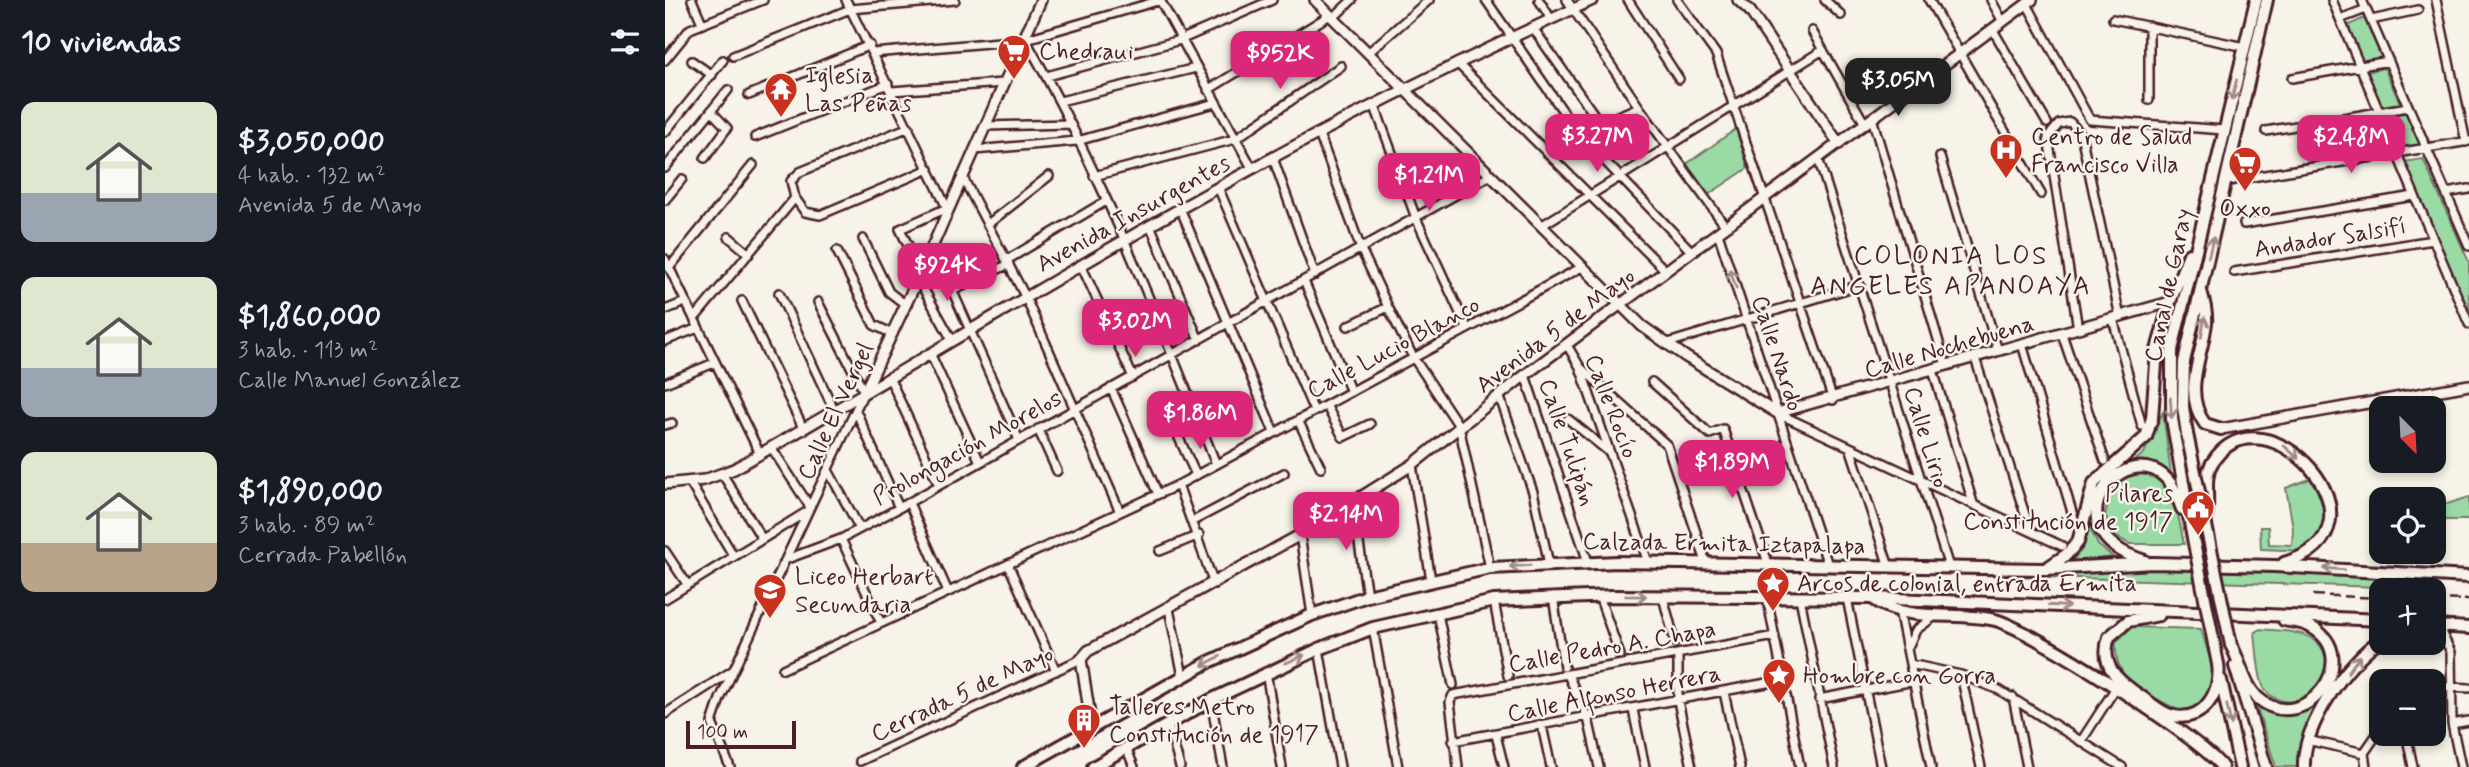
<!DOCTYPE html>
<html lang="es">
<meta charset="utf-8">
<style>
:root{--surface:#171b24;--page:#20242c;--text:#f1f3f6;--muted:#9ea1a6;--accent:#db2777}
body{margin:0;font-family:Mynerve,sans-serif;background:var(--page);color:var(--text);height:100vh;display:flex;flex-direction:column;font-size:26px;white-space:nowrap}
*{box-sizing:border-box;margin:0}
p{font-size:23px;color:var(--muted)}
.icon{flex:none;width:38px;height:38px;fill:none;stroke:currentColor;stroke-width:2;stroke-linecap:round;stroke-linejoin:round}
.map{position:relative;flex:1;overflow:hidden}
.panel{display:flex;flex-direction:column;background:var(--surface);width:665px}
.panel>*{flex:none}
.needle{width:46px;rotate:156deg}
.buttons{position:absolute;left:1704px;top:396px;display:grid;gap:14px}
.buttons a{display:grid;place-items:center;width:77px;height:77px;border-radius:14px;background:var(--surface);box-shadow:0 4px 10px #0003;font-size:35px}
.scale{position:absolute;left:21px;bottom:18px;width:110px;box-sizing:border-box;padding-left:7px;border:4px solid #4a1f2b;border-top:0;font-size:19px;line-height:24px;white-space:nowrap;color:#4a1f2b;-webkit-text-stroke:5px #f7f3e8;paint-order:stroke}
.price{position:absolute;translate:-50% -60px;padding:0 16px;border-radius:14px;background:var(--accent);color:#fff;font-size:23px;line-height:46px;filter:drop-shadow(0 2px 4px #0008)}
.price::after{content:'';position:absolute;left:50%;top:42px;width:21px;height:16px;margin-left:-10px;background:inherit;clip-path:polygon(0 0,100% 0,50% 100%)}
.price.on{background:#222;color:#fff}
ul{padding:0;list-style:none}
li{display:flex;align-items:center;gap:21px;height:175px;padding:0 21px}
li span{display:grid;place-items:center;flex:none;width:196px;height:140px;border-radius:14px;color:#555}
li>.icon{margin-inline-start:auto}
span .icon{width:84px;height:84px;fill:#fffc;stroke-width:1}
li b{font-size:30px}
h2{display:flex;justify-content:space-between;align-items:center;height:84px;padding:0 21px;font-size:30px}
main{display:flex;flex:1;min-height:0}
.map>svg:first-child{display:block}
</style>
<main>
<section class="panel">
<h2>10 viviendas<svg class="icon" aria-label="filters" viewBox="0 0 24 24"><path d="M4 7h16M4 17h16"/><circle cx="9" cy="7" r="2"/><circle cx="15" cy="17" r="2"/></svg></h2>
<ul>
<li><span style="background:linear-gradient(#dfe7d0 65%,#9aa5b1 0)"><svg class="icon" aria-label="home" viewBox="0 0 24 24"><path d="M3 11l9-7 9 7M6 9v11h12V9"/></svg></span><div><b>$3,050,000</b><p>4 hab. · 132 m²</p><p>Avenida 5 de Mayo</p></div></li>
<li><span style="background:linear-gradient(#dfe7d0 65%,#9aa5b1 0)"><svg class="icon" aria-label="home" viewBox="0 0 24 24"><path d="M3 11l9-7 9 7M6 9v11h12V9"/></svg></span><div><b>$1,860,000</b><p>3 hab. · 113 m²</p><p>Calle Manuel González</p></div></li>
<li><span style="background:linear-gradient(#dfe7d0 65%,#b9a48a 0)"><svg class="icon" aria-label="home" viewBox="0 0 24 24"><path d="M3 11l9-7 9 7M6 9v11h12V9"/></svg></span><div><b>$1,890,000</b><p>3 hab. · 89 m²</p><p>Cerrada Pabellón</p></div></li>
</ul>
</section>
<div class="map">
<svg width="1804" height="767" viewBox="0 0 1804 767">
<rect width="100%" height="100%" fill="#f7f3e8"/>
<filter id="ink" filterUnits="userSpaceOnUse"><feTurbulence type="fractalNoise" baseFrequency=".0143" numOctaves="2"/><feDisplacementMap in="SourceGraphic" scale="14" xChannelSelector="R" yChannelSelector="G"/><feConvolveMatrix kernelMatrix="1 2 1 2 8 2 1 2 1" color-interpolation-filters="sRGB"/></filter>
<g filter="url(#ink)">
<path fill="#9adba5" stroke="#727d68" stroke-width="2" d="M1699 18 1717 59 1697 63 1682 26Z
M1719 68 1735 103 1716 106 1702 72Z
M1741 112 1756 146 1733 149 1720 116Z
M1071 129 1083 168 1043 195 1020 165Z
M1758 159 1804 262V314L1738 162Z
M1498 412 1508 490 1519 544H1465L1451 537 1440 515 1447 487 1462 467 1479 453Z
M1647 478 1664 518 1643 551 1596 549 1595 527H1603L1604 544 1627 545 1628 528 1621 488Z
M1804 497V520H1769V508Z
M1424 526 1433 545 1448 557 1406 562 1418 548Z
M1504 568 1638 573 1768 582 1718 587 1343 576Z
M1467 627 1536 629C1545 661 1565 703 1516 712 1484 693 1448 685 1451 642Z
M1595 629C1625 632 1661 629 1662 668 1658 676 1654 686 1648 693 1634 707 1603 704 1597 683 1592 668 1592 648 1590 633Z
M1590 702C1614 717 1634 718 1657 703L1637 767H1611Z"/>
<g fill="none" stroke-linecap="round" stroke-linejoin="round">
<defs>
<path id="minor" d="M27 0 37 23
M181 0 282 208 235 229 256 272
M495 0 587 168
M821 0 913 133 1027 252
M874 0 886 19
M902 0 974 107 1061 227
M963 0 1014 79
M1012 0 1051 54 1168 400
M1160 0 1176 15
M1264 0 1376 194
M1326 0 1338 22
M1667 0 1804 324
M1697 0 1804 246
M1771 0 1801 142
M1362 4 1425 120 1559 130
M668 18 687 0
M1448 19 1580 47
M1675 19 1701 9
M1706 20 1753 10
M1484 26V100
M868 28 935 123
M1328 30 1382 123
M1147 31 1200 124
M358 40 363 44C439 177 494 323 551 464
M208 53 358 40 496 0
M703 53 764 0
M68 56 185 9 290 0
M0 60 25 29 98 0
M27 61 47 75
M792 63 1001 271
M382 76 515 40 607 0
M1627 78 1724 61
M543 90 665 15
M226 91 338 83
M84 95 205 45
M395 101 531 68
M709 104 751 218 802 328
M1207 118 1281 366
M320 126 405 124
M244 127 135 172 126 181 130 198 140 212 155 215 264 169
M1601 131 1743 107
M0 132 58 60
M913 133 974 107
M654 134 696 249 723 307 748 357 794 426 825 568
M90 137 223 84
M309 150 412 141 550 103
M1275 157 1333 351
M40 158 62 128 47 112
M608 158 650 275
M1153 158 1284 567
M0 168 63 90
M297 176 360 296 455 512
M429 176 570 139 676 66
M1563 181 1804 141
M553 187 649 411
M1781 193 1804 189
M0 200 17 179
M515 208 609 432
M323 224 384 176
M1579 224 1749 196
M485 225 534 340
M876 226 1158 50
M1053 233 1163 565
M64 237 84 254
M198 239 224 292 241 305
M267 245 354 440
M172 251 209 325 228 334
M0 259 95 454
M342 260 441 201
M416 265 468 377
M4 268 88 165
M1569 272 1768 240
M253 279 287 340
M639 281 686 392
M289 290 344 264
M114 293 169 410
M77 301 138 428
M0 310 20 302
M29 319 130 198
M1448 319 1477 426
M683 326 723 307
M1413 329 1383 137 1394 124 1405 122 1416 134 1455 317
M1397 334 1440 461
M0 341 33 328
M1003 343 1195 285
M1357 344 1409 519
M902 345 915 367 983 562
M265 353 315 462
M1310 358 1365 530
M915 367 1002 445 1041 562
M1268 370 1308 503
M860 375 923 562
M224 377 274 485
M987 382 1045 434 1058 429 1103 563
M0 383 49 363
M446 388 493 494
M834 395 868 492 884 564
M661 405 678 437 705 424
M191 411 234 508
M1112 413 1397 546
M903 419 944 452
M633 420 656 468
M0 425 7 423
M373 429 392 471
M514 438 531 475
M106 447 145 507
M1185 447 1224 567
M747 465 766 580
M163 470 195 529
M58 475 96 537
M25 483 68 555
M513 485 549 584
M244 503 283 592
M688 503 702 596
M528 521 619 473
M635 535 647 615
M176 539 216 623
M0 551 22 584
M495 551 534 535
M122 559 176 539 234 508 826 175
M343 564 391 671
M934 596 955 655
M888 597 899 667
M998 597 1010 642
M1102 597 1135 767
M1135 598 1169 767
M1182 598 1216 767
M0 599 143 511
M829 601 843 676
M504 609 518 676
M1234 610 1266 767
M773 614 788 685
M1773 626 1786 652 1787 724 1796 767
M708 628 733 767
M654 649 675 767
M1242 649 1251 630 1270 616
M1013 654V701L1027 767
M1245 664 1296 675 1334 690 1457 767
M118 669 513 485 917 267
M601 672 617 767
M903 675 923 718 934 767
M1296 675 1316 767
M1769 686 1804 688
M1059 692 1075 767
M1348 697 1362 767
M1154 699 1249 681
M546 700 558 767
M968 710 980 767
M0 714 67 671
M503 724 515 767
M1787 724 1804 721
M877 726 886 767
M1741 733 1748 767
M831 735 839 767
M1417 740 1450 689
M1642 740 1699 753
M788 741 1118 680
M461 747 469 767
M1699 753 1717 727
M1699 753 1701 767
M195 761 416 659
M65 767 47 723 55 699 199 392 153 302
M793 767 785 702 788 695 1110 636"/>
<path id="tertiary" d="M650 0 977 326 1021 357 1112 413 1505 302
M1073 0 1085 11 1174 144
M200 391 256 272 376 0
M1556 429 1804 385
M0 484 39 480 69 469C231 376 390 277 554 187 676 119 801 58 928 0
M427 729 416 659 423 651 635 535 747 465 860 375 1367 0"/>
<path id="primary" d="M1536 291C1539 301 1542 313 1541 323 1537 357 1517 393 1540 424L1556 429
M1522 434 1518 407 1519 362 1602 0
M1540 521C1546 503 1537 480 1547 463 1598 380 1737 529 1619 563
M1526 528 1507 419V350L1591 0
M1480 561C1376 529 1465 428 1506 484 1511 492 1514 501 1517 509
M1382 568 1401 555 1413 542 1429 483 1481 437 1487 418 1492 350 1505 302 1524 254
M1210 600C1243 623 1292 611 1330 620 1366 629 1534 737 1557 767
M1494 615 1463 621 1444 637C1433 669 1458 684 1481 700 1490 706 1498 714 1509 716 1540 722 1557 690 1553 664
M1769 626 1804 628
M1566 645C1575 661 1579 685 1593 698 1639 739 1701 657 1646 627 1638 622 1628 622 1619 620
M1570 666 1601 767
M1556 680 1575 767
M358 767 544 662 647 615 702 596 825 568 952 562 1381 569 1488 563 1610 566 1804 577
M428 767 546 700 654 649 708 628 829 601 947 596 1208 598 1717 620
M1639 767C1637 726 1683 660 1717 639"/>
</defs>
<use href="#minor" stroke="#4a1f2b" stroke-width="12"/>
<use href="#tertiary" stroke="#4a1f2b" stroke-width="14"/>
<use href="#primary" stroke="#4a1f2b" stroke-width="16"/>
<use href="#minor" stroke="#f7f3e8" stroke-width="7"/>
<use href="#tertiary" stroke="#f7f3e8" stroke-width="9"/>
<use href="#primary" stroke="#f7f3e8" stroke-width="10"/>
<path stroke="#4a1f2b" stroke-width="2.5" stroke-dasharray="10 5" stroke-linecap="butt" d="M1648 595 1717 598
M1769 599 1804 600"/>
<defs>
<path id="primary-bridge" d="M1522 434 1566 645
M1526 528 1553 664"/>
</defs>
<use href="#primary-bridge" stroke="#4a1f2b" stroke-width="16" stroke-linecap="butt"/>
<use href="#primary-bridge" stroke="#f7f3e8" stroke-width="10"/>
</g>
<defs><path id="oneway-shaft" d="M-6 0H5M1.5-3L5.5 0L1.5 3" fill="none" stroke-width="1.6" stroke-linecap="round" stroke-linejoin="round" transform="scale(1.75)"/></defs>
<g stroke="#a0898a">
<use href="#oneway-shaft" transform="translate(1569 90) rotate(104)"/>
<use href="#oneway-shaft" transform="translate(1546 247) rotate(-76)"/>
<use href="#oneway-shaft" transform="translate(1068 279) rotate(-109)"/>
<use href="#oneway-shaft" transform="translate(1538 327) rotate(-81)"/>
<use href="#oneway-shaft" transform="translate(1506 408) rotate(86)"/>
<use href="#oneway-shaft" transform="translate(1626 452) rotate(42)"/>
<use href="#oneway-shaft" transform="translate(855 566) rotate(176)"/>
<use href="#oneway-shaft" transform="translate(1669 569) rotate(-176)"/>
<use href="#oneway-shaft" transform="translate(971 596) rotate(1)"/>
<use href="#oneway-shaft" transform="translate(1394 606) rotate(4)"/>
<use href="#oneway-shaft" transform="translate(630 659) rotate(-24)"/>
<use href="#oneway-shaft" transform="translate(546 661) rotate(153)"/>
<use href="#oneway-shaft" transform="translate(1689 664) rotate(-54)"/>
<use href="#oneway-shaft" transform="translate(1564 715) rotate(78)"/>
</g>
</g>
<defs>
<symbol id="supermarket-pin" viewBox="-11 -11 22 30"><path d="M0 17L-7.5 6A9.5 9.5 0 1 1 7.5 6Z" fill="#c8321e" stroke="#f7f3e8"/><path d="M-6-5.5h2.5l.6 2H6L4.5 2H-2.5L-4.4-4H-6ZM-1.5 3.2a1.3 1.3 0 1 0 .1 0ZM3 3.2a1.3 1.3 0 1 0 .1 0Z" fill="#fff"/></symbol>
<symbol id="temple-pin" viewBox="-11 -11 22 30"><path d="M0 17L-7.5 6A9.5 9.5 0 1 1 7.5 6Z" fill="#c8321e" stroke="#f7f3e8"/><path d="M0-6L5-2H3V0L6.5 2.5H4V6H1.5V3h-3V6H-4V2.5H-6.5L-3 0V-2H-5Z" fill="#fff"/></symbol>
<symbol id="hospital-pin" viewBox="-11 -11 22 30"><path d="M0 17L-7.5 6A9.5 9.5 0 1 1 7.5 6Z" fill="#c8321e" stroke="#f7f3e8"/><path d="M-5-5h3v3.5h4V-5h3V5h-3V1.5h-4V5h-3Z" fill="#fff"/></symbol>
<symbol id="civic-pin" viewBox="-11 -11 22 30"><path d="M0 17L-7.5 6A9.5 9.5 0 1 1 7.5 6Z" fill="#c8321e" stroke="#f7f3e8"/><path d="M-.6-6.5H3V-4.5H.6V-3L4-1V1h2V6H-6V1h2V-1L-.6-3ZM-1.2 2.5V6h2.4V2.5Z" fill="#fff"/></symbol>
<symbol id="sight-pin" viewBox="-11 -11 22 30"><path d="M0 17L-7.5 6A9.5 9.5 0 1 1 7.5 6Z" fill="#c8321e" stroke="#f7f3e8"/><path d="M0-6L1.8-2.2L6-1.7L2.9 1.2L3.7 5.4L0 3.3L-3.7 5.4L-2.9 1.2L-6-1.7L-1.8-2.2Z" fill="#fff"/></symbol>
<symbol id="school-pin" viewBox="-11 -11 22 30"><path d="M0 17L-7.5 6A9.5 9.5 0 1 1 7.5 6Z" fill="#c8321e" stroke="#f7f3e8"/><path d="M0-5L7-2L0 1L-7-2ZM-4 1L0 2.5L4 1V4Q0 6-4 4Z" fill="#fff"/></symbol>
<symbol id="building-pin" viewBox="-11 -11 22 30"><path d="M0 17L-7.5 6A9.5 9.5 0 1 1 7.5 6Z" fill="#c8321e" stroke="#f7f3e8"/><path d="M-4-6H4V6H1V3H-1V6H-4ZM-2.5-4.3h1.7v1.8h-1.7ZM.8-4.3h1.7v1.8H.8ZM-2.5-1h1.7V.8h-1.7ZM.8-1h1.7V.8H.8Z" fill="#fff"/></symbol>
</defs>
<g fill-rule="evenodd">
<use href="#supermarket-pin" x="330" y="32" width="38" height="52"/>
<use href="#temple-pin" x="97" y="70" width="38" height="52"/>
<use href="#hospital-pin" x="1322" y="131" width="38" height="52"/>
<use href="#supermarket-pin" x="1561" y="144" width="38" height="52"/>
<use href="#civic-pin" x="1514" y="488" width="38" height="52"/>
<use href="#sight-pin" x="1089" y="564" width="38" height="52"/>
<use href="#school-pin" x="86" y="571" width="38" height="52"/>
<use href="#sight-pin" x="1095" y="656" width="38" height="52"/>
<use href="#building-pin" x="400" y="701" width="38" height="52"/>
</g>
<g text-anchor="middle" stroke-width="5" stroke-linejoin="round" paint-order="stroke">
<g font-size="24" fill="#4a1f2b" stroke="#f7f3e8" text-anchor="start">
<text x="374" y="59">Chedraui</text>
<text x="140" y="83">Iglesia<tspan x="140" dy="28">Las Peñas</tspan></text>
<text x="1366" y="144">Centro de Salud<tspan x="1366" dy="28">Francisco Villa</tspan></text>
<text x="1580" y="216" text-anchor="middle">Oxxo</text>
<text x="1508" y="501" text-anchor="end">Pilares<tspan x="1508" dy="28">Constitución de 1917</tspan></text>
<text x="130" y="584">Liceo Herbart<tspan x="130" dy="28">Secundaria</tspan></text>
<text x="1132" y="591">Arcos de colonial, entrada Ermita</text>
<text x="1138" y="683">Hombre con Gorra</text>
<text x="444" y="714">Talleres Metro<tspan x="444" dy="28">Constitución de 1917</tspan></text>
</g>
<g font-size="24" fill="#4a1f2b" stroke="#f7f3e8">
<text transform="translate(468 213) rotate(-29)" y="8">Avenida Insurgentes</text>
<text transform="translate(1665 237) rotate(-9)" y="8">Andador Salsifí</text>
<text transform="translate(1503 285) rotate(-78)" y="8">Canal de Garay</text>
<text transform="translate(890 330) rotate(-37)" y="8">Avenida 5 de Mayo</text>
<text transform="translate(1284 346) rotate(-16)" y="8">Calle Nochebuena</text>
<text transform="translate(728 347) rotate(-28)" y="8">Calle Lucio Blanco</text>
<text transform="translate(1113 353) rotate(72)" y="8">Calle Nardo</text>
<text transform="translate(947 406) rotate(69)" y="8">Calle Rocío</text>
<text transform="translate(170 411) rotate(-65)" y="8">Calle El Vergel</text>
<text transform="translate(1262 437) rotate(73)" y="8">Calle Lirio</text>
<text transform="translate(903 442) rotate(71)" y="8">Calle Tulipán</text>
<text transform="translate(302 447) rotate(-29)" y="8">Prolongación Morelos</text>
<text transform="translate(1059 543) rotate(1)" y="8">Calzada Ermita Iztapalapa</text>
<text transform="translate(947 646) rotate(-10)" y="8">Calle Pedro A. Chapa</text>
<text transform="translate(297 693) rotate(-25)" y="8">Cerrada 5 de Mayo</text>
<text transform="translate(949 693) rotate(-11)" y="8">Calle Alfonso Herrera</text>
</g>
<g font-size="26" letter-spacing="2" fill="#4a1f2b" stroke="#f7f3e8">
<text x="1286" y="264">COLONIA LOS<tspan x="1286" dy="30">ANGELES APANOAYA</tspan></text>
</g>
</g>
</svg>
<div class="buttons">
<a><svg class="needle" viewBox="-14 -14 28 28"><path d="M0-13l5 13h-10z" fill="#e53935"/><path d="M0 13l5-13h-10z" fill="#9ea1a6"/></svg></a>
<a><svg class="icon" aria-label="locate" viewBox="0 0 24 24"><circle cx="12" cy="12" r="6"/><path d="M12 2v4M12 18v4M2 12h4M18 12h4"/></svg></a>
<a>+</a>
<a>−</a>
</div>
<div class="scale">100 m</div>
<b class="price" style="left:615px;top:91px">$952K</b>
<b class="price on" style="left:1233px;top:118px">$3.05M</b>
<b class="price" style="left:932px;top:174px">$3.27M</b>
<b class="price" style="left:1686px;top:175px">$2.48M</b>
<b class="price" style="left:764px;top:213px">$1.21M</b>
<b class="price" style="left:282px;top:303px">$924K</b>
<b class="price" style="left:470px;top:359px">$3.02M</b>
<b class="price" style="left:535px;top:451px">$1.86M</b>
<b class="price" style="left:1067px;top:500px">$1.89M</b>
<b class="price" style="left:681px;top:552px">$2.14M</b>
</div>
</main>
